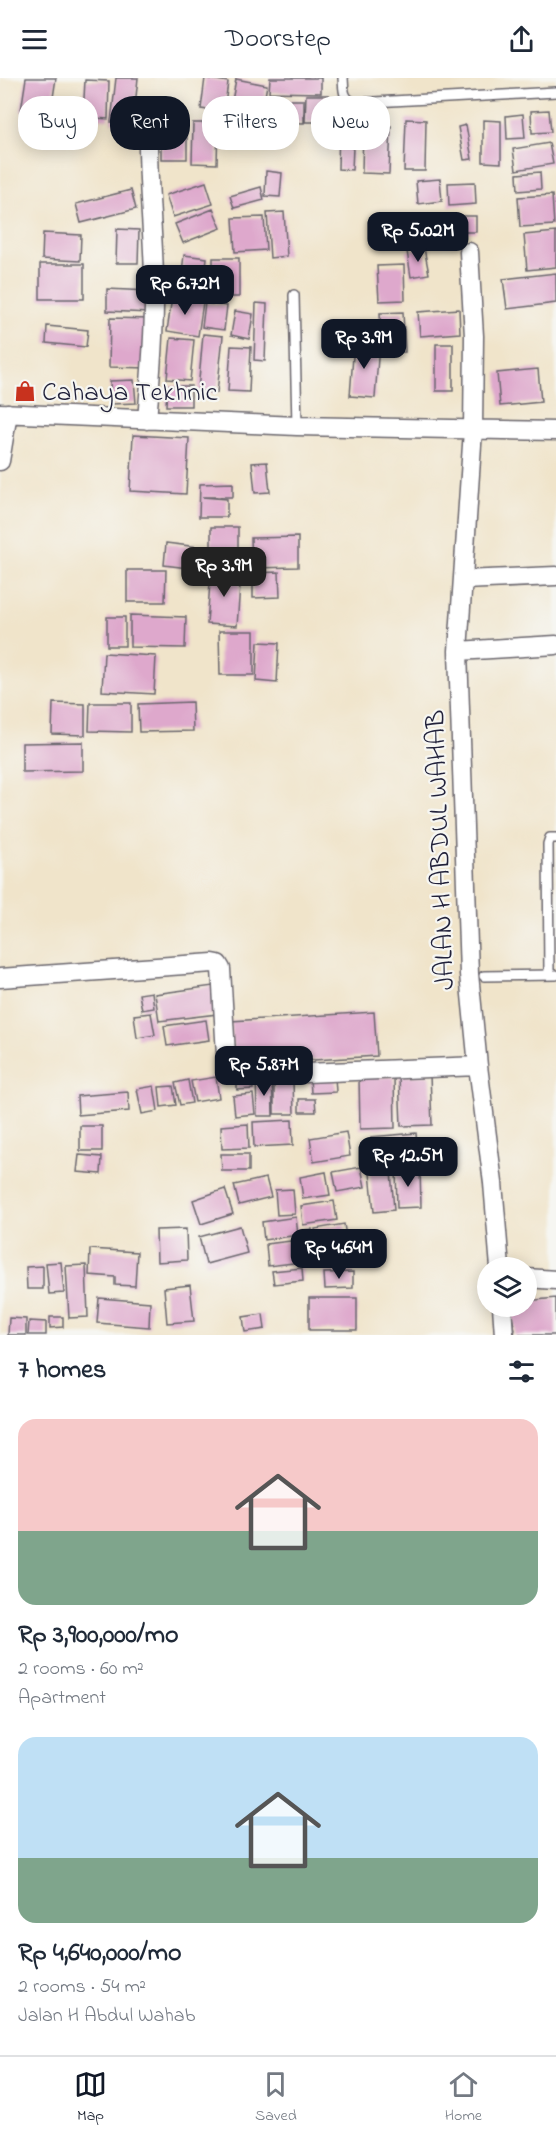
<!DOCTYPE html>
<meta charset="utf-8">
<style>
:root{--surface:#fff;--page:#f6f6f7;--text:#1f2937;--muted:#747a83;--line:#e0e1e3;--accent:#111827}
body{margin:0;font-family:"Indie Flower",sans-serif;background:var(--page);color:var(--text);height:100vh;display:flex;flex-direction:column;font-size:22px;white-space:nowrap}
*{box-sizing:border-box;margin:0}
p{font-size:20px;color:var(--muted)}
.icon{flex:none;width:33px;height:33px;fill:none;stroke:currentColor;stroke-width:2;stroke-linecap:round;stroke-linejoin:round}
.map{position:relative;height:1257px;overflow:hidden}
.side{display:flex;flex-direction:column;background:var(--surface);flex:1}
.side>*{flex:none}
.top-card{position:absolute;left:18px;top:18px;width:520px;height:54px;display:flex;gap:12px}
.fabs{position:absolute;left:477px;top:1179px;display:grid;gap:12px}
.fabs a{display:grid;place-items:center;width:60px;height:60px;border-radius:50%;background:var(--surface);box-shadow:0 3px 15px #0003;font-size:30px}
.price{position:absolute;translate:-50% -51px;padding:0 14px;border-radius:12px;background:var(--accent);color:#fff;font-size:20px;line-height:39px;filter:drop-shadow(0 2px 3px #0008)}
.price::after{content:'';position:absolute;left:50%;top:36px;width:18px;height:14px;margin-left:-9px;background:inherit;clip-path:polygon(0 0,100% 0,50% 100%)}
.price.selected{background:#222;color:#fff}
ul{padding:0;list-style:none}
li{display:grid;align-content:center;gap:12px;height:318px;padding:0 18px}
li span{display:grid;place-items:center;height:186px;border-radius:18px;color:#555}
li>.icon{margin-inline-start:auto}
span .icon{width:108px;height:108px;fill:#fffc;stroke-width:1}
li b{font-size:26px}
h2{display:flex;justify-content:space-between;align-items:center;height:72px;padding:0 18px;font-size:26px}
.pill{padding:0 21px;border-radius:24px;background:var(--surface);box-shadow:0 3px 15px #0003;font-size:21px;line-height:54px}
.pill.selected{background:var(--accent);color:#fff}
header{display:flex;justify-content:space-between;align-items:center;height:78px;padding:0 18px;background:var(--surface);font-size:27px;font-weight:600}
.tabs{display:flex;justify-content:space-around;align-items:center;height:84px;border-top:2px solid var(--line);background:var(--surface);font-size:16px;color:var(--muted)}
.tabs a{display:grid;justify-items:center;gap:3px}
.tabs .selected{color:var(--accent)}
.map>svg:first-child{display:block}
</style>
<header><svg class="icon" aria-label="menu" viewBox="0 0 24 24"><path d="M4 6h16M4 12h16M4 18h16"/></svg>Doorstep<svg class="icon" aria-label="share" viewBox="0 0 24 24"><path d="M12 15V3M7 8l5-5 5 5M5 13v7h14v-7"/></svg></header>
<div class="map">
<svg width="556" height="1257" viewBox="0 0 556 1257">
<rect width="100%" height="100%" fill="#f6f6f2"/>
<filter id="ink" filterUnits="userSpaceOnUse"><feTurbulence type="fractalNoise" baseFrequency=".0167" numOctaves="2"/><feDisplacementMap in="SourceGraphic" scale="12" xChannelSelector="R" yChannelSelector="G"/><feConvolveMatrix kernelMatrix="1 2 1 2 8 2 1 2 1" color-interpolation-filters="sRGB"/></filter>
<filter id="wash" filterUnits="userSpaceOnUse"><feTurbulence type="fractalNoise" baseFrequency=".008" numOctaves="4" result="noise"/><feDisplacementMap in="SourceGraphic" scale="24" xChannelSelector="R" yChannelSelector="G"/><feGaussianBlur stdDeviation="1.35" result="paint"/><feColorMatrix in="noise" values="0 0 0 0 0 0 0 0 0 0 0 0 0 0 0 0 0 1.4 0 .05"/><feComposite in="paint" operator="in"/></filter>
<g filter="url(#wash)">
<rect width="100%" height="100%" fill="#f0e4ca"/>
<g id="blocks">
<path fill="#dea8cc" d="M26 0H56L50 39 21 33Z
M116 0H138L133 47 111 44Z
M205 0 228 4 224 34 201 31Z
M270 0H321V15L269 14Z
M236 1 267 7 260 46 229 40Z
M85 2 109 3 108 41 83 39Z
M306 17H329L328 44H305Z
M266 22H304V45L266 44Z
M549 32 551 54 532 55 531 33Z
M523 36 525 60 507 61 506 38Z
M406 41 426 42 425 93H404Z
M483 42 501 43V85L483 84Z
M193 45H218L217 86 192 85Z
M339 46H354L352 92 338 91Z
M363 47 391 48 389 96 362 95Z
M466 47 472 81 464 82 458 49Z
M259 52 260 66 226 69 225 55Z
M161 55H187V81H161Z
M549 65 553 86 516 92 513 71Z
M266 93 282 95 280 119 265 118Z
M540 94 541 111 518 113 517 96Z
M440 101 442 123 418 126 416 103Z
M206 104 213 126 173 139 166 117Z
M475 104 476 126 449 128 448 105Z
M261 109 264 122 234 130 230 118Z
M131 112 136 131 81 145 76 126Z
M552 117 554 147 520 149 518 119Z
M213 131 221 150 183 165 175 146Z
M284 134 287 178 270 180 267 135Z
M455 138H476V154H455Z
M264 139 266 172 235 174 233 140Z
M117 151 139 152 138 185H116Z
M556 154V189L527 192 524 157Z
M43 155 81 157 80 183 42 181Z
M424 170 429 196 411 199 407 173Z
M184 177 207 180 203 213 180 211Z
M213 180H239V219H213Z
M40 186H84V221H40Z
M404 187 405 222 379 223 377 188Z
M556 195V225L507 231 503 201Z
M107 211 149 213V235L107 233Z
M172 219 203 224 198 258 167 253Z
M205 225 227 228 224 252 202 249Z
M256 225 267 226 265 283 254 282Z
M459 231 460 255 420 258 418 234Z
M235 233 253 236 249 261 231 257Z
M403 234 405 274 382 275 380 235Z
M110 240 149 241 148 290 109 289Z
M47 248 88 252 86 269 46 265Z
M203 256 223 258 217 315 198 313Z
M171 260 194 262 190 303 167 301Z
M354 265 379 267 375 320 350 318Z
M436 266H453V313H436Z
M231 268 251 269 249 314 228 313Z
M538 291 541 324 500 328 497 295Z
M134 302 136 325 111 326 110 303Z
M167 308H191V328H166Z
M133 357 189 360 186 416 130 413Z
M267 384 270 414 255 415 252 385Z
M233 405V419H202L227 421V439H199L200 406Z
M211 449H238V472L211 473Z
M298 459V489L252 490 251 460Z
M166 465 198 469 196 491 164 487Z
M209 474 240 475V491L209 490Z
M211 491 241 494 237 548 207 546Z
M127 492H166L165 524H127Z
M279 494 280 519 253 520V495Z
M130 537 186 539 185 570 130 569Z
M107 539H125V568H107Z
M219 553H254V597H220Z
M258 564 279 565 277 605 256 603Z
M104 575 156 578 154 616 102 613Z
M192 624 193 653 139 654 138 626Z
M53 625 85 626V657L52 656Z
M90 625H131V654L89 653Z
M83 664V693L22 694V665Z
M213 908 217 936 159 943 155 916Z
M152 914 154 930 142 932 139 916Z
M374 934 377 978 234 987 231 943Z
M151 935 155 957 137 960 134 937Z
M206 942 209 962 167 968 164 948Z
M253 997V1011L237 1012V998Z
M430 997 432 1047 401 1048 399 998Z
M216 999 219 1020 195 1024 191 1003Z
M335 999 336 1014 311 1015 310 1000Z
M359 999H394L395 1050 360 1051Z
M256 1000H272L273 1038H257Z
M188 1002 192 1025 180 1027 175 1005Z
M274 1003H293L294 1036H274Z
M154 1008 158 1033 142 1036 137 1011Z
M173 1008 176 1027 161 1029 159 1009Z
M128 1014 129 1033 78 1037 77 1018Z
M253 1016 255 1036 235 1038 233 1018Z
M299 1021H315L316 1034H299Z
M292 1042 293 1067 254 1069 253 1044Z
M248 1046 249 1070 222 1071 221 1048Z
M80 1048H102V1073H80Z
M346 1054 350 1078 314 1084 310 1060Z
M416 1055 418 1082 373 1086 371 1059Z
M221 1076H249V1093H222Z
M79 1077 102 1079 101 1096 77 1094Z
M361 1089 365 1109 337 1114 333 1094Z
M396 1090H420L421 1129 397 1130Z
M391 1093 394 1132 374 1134 370 1095Z
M326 1094 330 1117 303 1121 300 1099Z
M266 1100 271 1119 239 1127 234 1107Z
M225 1111 233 1136 201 1146 193 1122Z
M293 1111 295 1136 277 1137 275 1112Z
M334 1123 337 1142 303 1147 301 1128Z
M296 1139 298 1157 264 1162 262 1144Z
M344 1146 347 1164 318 1169 315 1151Z
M240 1148 247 1175 206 1186 199 1159Z
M186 1151 187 1182 157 1184 156 1152Z
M312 1151 315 1174 305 1176 302 1152Z
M299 1162 302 1184 268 1188 266 1166Z
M90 1171 137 1174 135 1208 115 1207V1199L89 1197Z
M61 1184 64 1215 49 1216 46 1185Z
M86 1187 88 1239 69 1240 66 1188Z
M43 1188V1211H27L26 1189Z
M302 1190 303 1203 274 1206 272 1193Z
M353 1194V1210L325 1211 324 1195Z
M190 1207 194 1243 167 1245 164 1210Z
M99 1220 150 1224 149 1249 97 1245Z
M309 1220H357V1252H309Z
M556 1220V1257H514L515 1251 509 1228H526V1223Z
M263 1236 265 1251 245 1254 243 1239Z
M50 1239H63V1249L50 1250Z
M9 1240 26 1241V1257H8Z
M29 1243 46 1244V1257H28Z"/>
</g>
</g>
<g filter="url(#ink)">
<use href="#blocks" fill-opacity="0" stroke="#6a666d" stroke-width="1.5"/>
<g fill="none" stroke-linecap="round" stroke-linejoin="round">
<defs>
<path id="lane" d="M343 0C344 12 342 20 355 25L556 14
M294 217 297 348
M549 897 548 766 550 760H556
M484 898 556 897"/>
<path id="street" d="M469 174 474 258 473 352 458 573 469 896 478 988 493 1105 500 1190
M0 335 297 348 556 353
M147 342C151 295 155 247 154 200 153 150 147 102 148 52
M0 383 8 335
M463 502 556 498
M458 573 556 567
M0 900 213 885 218 886 221 891 226 977 234 990 256 997 478 988
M526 1200 556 1202
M502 1228 504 1257"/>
</defs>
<use href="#lane" stroke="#6a666d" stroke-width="12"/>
<use href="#street" stroke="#6a666d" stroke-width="21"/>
<use href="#lane" stroke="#fff" stroke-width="9"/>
<use href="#street" stroke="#fff" stroke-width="18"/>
</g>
</g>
<defs>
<symbol id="shop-bare" viewBox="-9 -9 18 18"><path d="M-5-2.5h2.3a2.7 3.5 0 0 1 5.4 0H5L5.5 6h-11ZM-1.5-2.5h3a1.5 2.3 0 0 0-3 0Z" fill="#c8321e" stroke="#f6f6f2" stroke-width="2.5" paint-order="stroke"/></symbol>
</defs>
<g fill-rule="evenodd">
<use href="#shop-bare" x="10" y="298" width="30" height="30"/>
</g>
<g text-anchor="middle" stroke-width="4.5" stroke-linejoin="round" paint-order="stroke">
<g font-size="27" fill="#22223b" stroke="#f6f6f2" text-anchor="start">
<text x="42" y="322">Cahaya Tekhnic</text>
</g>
<g font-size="27" fill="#22223b" stroke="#f6f6f2">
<text transform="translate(439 772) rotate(-92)" y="9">JALAN H ABDUL WAHAB</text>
</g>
</g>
</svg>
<div class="fabs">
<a><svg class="icon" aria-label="layers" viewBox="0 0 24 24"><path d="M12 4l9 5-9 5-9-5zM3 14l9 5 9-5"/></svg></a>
</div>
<b class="price" style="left:418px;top:185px">Rp 5.02M</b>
<b class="price" style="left:185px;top:238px">Rp 6.72M</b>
<b class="price" style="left:364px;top:292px">Rp 3.9M</b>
<b class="price selected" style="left:224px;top:520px">Rp 3.9M</b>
<b class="price" style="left:264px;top:1019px">Rp 5.87M</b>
<b class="price" style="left:408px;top:1110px">Rp 12.5M</b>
<b class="price" style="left:339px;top:1202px">Rp 4.64M</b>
<div class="top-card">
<a class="pill">Buy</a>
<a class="pill selected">Rent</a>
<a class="pill">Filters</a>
<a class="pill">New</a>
</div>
</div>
<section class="side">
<h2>7 homes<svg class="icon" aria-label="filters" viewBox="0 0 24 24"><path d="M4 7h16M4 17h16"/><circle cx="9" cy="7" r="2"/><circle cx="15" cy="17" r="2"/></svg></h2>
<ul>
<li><span style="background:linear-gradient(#f6c9c9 60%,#7fa58c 0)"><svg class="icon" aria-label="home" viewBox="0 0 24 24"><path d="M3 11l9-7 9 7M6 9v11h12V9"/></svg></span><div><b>Rp 3,900,000/mo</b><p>2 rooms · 60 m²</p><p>Apartment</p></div></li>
<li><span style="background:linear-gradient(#bfe0f5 65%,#7fa58c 0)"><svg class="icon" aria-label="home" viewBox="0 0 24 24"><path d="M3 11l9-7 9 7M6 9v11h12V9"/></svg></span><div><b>Rp 4,640,000/mo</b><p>2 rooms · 54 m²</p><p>Jalan H Abdul Wahab</p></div></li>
</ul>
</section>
<nav class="tabs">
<a class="selected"><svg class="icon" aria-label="map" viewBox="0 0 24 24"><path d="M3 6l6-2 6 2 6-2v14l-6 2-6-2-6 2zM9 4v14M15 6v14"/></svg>Map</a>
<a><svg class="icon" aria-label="saved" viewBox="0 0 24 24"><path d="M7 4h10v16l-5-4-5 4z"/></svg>Saved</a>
<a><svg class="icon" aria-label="home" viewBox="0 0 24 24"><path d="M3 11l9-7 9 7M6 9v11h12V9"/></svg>Home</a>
</nav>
